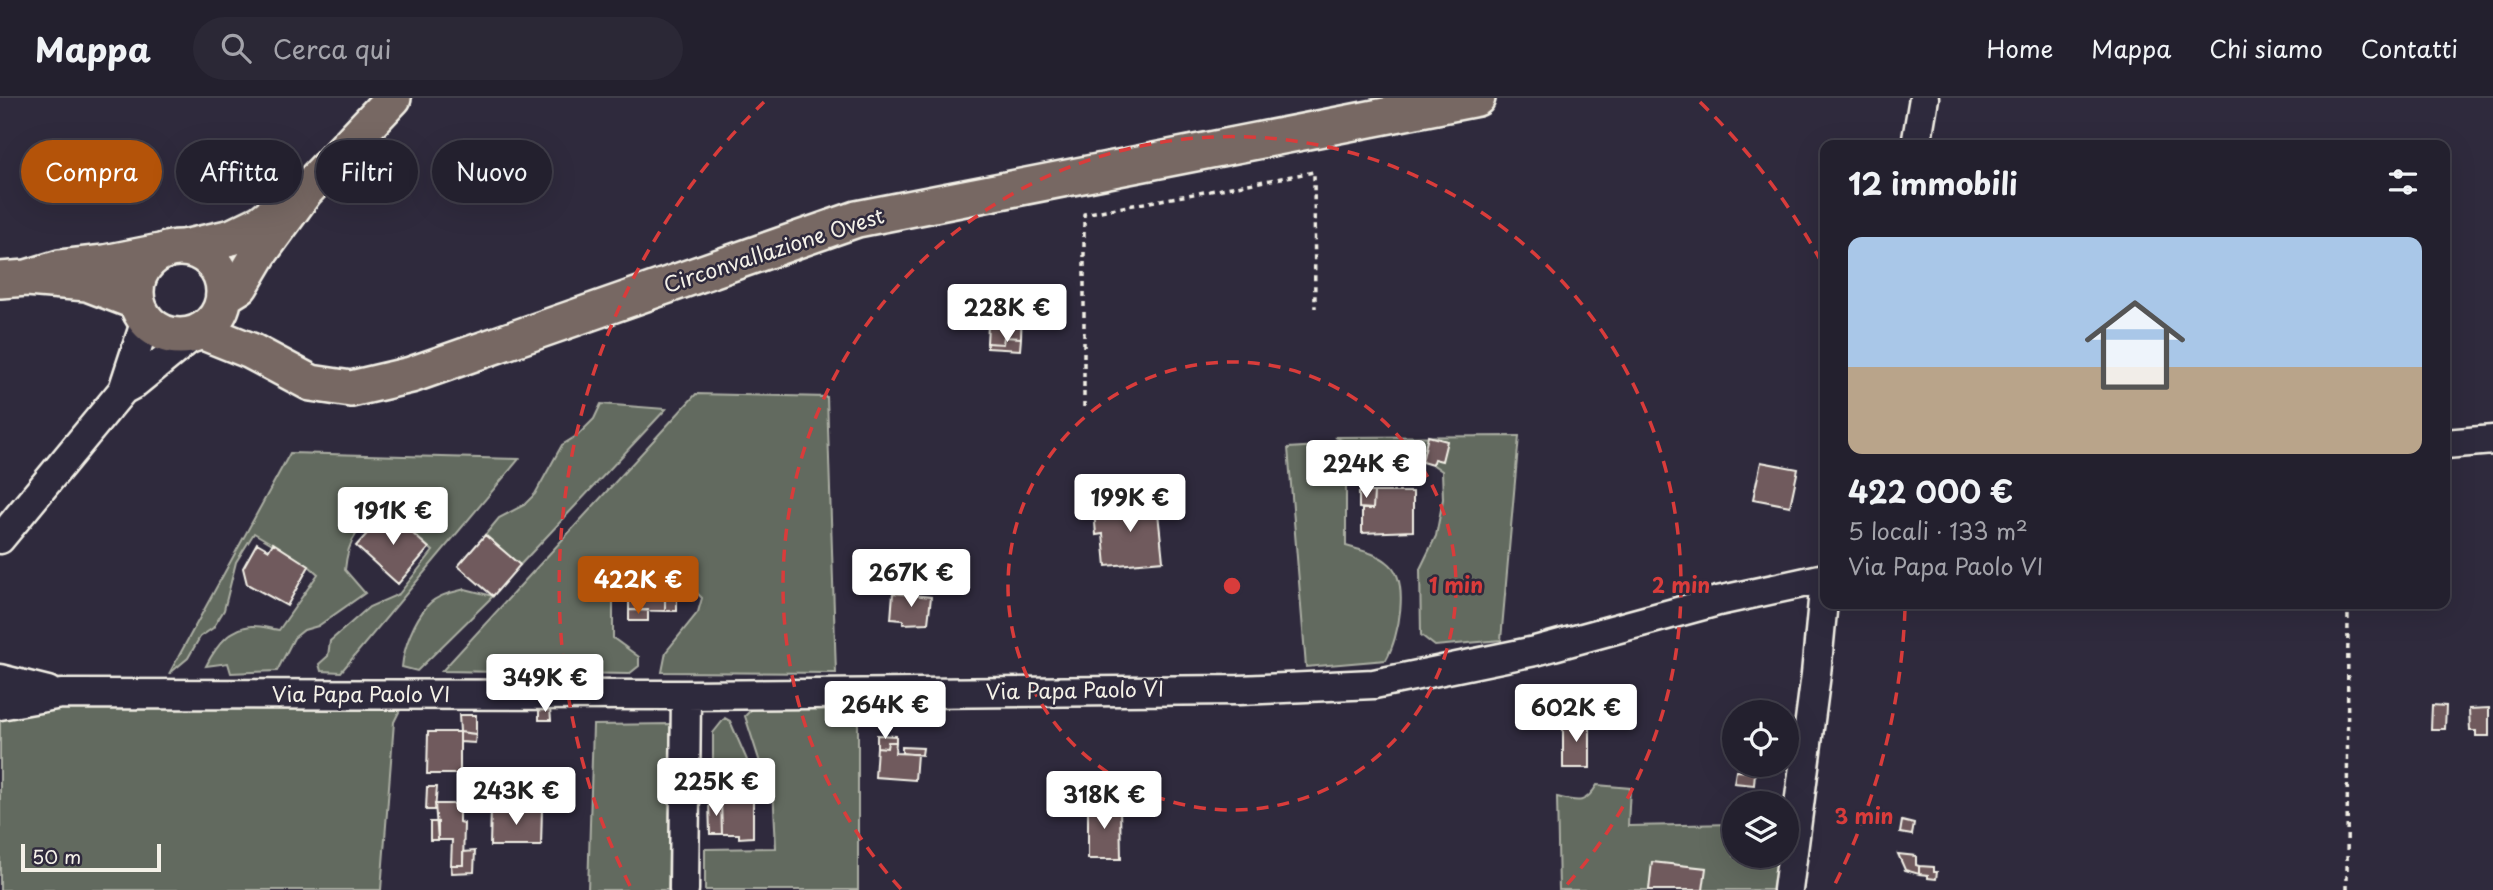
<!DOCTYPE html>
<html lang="it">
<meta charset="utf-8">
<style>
:root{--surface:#23202e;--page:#2b2836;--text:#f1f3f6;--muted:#a3a3aa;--line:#403e4a;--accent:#b45309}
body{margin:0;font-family:"Playpen Sans",sans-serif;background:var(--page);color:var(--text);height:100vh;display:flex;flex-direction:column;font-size:26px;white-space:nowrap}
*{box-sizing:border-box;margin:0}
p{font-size:23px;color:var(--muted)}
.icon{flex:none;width:38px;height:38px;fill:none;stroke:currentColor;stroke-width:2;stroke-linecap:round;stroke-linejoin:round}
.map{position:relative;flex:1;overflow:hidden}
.sheet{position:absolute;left:1820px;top:42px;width:630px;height:469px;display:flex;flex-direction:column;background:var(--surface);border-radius:14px;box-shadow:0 7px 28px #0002,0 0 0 2px var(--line)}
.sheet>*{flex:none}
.hud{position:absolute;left:21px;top:42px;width:665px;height:63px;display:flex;gap:14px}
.fabs{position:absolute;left:1722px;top:602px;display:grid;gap:14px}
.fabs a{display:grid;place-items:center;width:77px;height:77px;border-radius:50%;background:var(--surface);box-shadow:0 7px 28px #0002,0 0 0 2px var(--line);font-size:35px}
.scale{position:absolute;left:21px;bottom:18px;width:140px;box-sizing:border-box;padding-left:7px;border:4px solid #f4f1e8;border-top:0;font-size:19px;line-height:24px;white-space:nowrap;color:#f4f1e8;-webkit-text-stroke:5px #2f2a3d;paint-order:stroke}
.price{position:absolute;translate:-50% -60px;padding:0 16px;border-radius:7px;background:#fff;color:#222;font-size:23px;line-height:46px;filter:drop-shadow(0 2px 4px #0008)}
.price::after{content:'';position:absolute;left:50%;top:42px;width:21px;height:16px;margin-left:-10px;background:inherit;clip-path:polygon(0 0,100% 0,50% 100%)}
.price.selected{background:var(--accent);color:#fff}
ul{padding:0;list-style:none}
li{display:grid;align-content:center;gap:14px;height:371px;padding:0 28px}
li span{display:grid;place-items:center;height:217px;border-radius:14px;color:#555}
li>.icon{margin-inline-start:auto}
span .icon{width:126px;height:126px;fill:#fffc;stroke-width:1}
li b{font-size:30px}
h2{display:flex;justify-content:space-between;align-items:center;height:84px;padding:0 28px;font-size:30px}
.pill{padding:0 24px;border-radius:32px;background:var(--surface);box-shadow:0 7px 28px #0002,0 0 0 2px var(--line);font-size:24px;line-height:63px}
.pill.selected{background:var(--accent);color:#fff}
header{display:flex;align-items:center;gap:42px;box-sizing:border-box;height:98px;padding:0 35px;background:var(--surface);border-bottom:2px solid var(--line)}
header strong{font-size:33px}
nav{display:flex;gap:38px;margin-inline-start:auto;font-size:24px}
.search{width:490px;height:63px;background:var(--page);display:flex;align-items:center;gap:18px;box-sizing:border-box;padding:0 24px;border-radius:38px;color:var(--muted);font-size:26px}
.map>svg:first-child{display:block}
</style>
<header>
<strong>Mappa</strong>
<div class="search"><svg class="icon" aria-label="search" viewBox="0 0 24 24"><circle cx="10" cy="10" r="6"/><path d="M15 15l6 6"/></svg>Cerca qui</div>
<nav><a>Home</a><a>Mappa</a><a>Chi siamo</a><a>Contatti</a></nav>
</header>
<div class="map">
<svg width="2493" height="792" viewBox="0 0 2493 792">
<rect width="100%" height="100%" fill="#2f2a3d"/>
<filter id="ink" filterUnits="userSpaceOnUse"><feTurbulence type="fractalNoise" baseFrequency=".0143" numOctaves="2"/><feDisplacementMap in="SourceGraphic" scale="14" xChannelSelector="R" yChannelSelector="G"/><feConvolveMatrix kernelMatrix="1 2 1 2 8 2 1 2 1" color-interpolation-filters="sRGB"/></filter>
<g filter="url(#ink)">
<path fill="#626b5e" stroke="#abaea3" stroke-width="2" d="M696 296 827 299 836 575 662 574 666 554 698 514 702 500C687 484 683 482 660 483V469L634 470 613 464V540L639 559V568L629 576 442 573Z
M601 306 666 311 520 467 485 437 499 420 524 407 535 396 562 347 578 337 594 321Z
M1519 338 1501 542 1435 548 1421 537 1420 471 1436 438 1443 401 1442 373 1432 366 1405 360 1376 359 1335 339Z
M1320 348 1346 362V448C1359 452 1376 455 1387 464 1411 481 1399 539 1386 562L1306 569 1288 350Z
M290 355 519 361 341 574 321 573 319 566 328 558 330 543 369 509 399 496 433 453 387 413C358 429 348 439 345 472L365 495 318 528 304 532 294 540 277 573 231 575 228 565 206 568C215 550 229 530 251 528 260 527 271 531 279 532L318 476 309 468 254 435 236 464 224 512 213 530 200 539 188 560 169 576Z
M465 491 493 498 417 573 402 569C404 548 414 523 428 507 437 497 453 494 465 491Z
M36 608 401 610 394 624 381 792H0V615Z
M816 608 858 612V792H705V751L776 750 773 688 765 680 745 618 752 611Z
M725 620 730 623 747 662 743 678 713 679V635Z
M672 626 668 792H588L593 627Z
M1597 687 1630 690 1628 728 1734 726V758H1787L1782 792H1559L1557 699C1578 704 1585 707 1597 687Z"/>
<path fill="#6f5a5d" stroke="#f4f1e8" stroke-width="2" d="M989 210 1022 212 1021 240 1004 239 1003 246 987 245Z
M1004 239 1021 240 1020 252 987 250V245L1003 246Z
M1428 338 1447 343 1442 363 1434 361 1432 367 1422 364Z
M1761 364 1798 371 1790 408 1753 401Z
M1359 394H1374L1373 411 1359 410Z
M1374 394H1413V433L1362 435V411H1373Z
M1157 405 1163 463 1106 468 1103 436 1096 437 1094 412Z
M387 413 429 450 398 486 356 448Z
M485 437 520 467 493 498 458 468Z
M257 445 269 452 273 445 309 468 287 508 247 486 243 470Z
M660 485H678L677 501 665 500V513L629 512V488L660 489Z
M893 495 931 499 928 525 903 526V522L891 521Z
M665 500 677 501V513H665Z
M629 512H648V523H629Z
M2432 607 2446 608 2445 631H2431Z
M539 610H550L551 622H539Z
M2489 610V638H2476V633H2470L2469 611Z
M459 617H476V636L460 634Z
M1563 622H1590V670H1563Z
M428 634H460V676H427Z
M460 634 476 636 475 645 460 644Z
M877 637 896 638V644H888L887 650 877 649Z
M888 644H896L895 655 917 656 915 682 875 679 877 649 887 650Z
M902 649 923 650 922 657 902 655Z
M1736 673 1755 674 1754 687 1734 685Z
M427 689H437L435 712H426Z
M753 699V739L739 740V736H722L721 700Z
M1094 702H1114V709H1120L1121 761H1088V709H1095Z
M709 703H721L722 736H710Z
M435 706H459V724L464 725 463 767H451L452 742H438Z
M491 710 542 711 541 748H490Z
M1902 723 1914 726 1912 737 1900 735Z
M430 724H438V742H430Z
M475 753 474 774 452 775 451 767H463V754Z
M1898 756 1916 758V767L1919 768V776L1905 772Z
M1652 764 1706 770 1703 792H1649Z
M1919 768 1934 769V774H1937L1936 781 1928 780V777L1919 776Z"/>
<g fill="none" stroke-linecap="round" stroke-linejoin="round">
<defs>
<path id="minor" d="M1916 47 1924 0
M123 292 146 222
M2445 346 2493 342
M0 441 123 292 134 286 194 237
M0 581 48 593
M0 607 61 596 686 597 1239 592 1374 586 1535 553 1718 503 1825 480
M684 792 686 597
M1788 792 1816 576 1825 482"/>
<path id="major" d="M183 150 232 139 261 125 288 104
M136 194a44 44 0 1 1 88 0a44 44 0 1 1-88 0Z
M27 180 60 170 105 165 165 153
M0 182 27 180 87 185 137 204
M224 198 240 188 259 156 305 93 393 0
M201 233 251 253 311 285 351 291 411 277 857 121 1477 0"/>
</defs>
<use href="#minor" stroke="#f4f1e8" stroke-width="33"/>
<use href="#major" stroke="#f4f1e8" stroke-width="40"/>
<path stroke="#f4f1e8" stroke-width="3.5" stroke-dasharray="5 5" stroke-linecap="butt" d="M1084 309V116L1314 74 1315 210
M2347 792 2348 506"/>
<use href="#minor" stroke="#2f2a3d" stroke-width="28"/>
<use href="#major" stroke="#776864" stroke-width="35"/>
</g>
</g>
<g fill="none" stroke="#d93c3b" stroke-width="3.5" stroke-dasharray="12 9">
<circle cx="1232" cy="488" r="224"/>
<path d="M901 791A449 449 0 1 1 1563 791"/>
<path d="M1905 511A673 673 0 0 1 1834 788M630 788A673 673 0 0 1 764 4M1700 4A673 673 0 0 1 1823 167"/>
</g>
<g text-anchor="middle" stroke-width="5" stroke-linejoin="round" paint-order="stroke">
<g font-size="21" fill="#f4f1e8" stroke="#2f2a3d">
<text transform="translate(774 153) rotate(-18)" y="7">Circonvallazione Ovest</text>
<text transform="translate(1075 593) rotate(-1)" y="7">Via Papa Paolo VI</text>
<text x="361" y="604">Via Papa Paolo VI</text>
</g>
</g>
<circle cx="1232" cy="488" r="10" fill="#d93c3b" stroke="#2f2a3d" stroke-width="3.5"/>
<g font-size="21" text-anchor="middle" font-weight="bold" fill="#d93c3b" stroke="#2f2a3d" stroke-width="5" stroke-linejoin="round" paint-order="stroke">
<text x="1456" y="495">1 min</text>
<text x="1681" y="495">2 min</text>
<text x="1864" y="726">3 min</text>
</g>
</svg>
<div class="fabs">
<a><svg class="icon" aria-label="locate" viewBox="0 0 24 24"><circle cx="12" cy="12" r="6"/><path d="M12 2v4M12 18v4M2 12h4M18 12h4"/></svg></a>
<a><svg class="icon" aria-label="layers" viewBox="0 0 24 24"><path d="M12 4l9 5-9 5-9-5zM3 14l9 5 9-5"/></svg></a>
</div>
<div class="scale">50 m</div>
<b class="price" style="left:1007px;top:246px">228K €</b>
<b class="price" style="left:1366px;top:402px">224K €</b>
<b class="price" style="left:1130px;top:436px">199K €</b>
<b class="price" style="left:393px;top:449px">191K €</b>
<b class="price" style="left:911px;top:511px">267K €</b>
<b class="price selected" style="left:638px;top:518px">422K €</b>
<b class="price" style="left:545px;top:616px">349K €</b>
<b class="price" style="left:885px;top:643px">264K €</b>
<b class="price" style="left:1576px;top:646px">602K €</b>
<b class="price" style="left:716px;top:720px">225K €</b>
<b class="price" style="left:516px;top:729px">243K €</b>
<b class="price" style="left:1104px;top:733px">318K €</b>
<div class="hud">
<a class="pill selected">Compra</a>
<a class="pill">Affitta</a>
<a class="pill">Filtri</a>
<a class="pill">Nuovo</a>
</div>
<section class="sheet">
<h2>12 immobili<svg class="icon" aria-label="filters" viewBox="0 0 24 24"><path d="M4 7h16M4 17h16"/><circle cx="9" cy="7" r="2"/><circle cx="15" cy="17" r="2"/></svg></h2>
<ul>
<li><span style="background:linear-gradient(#a9c7e8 60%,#b9a48a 0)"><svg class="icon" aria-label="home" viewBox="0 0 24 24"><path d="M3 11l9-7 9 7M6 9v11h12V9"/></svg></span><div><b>422 000 €</b><p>5 locali · 133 m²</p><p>Via Papa Paolo VI</p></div></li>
</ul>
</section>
</div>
